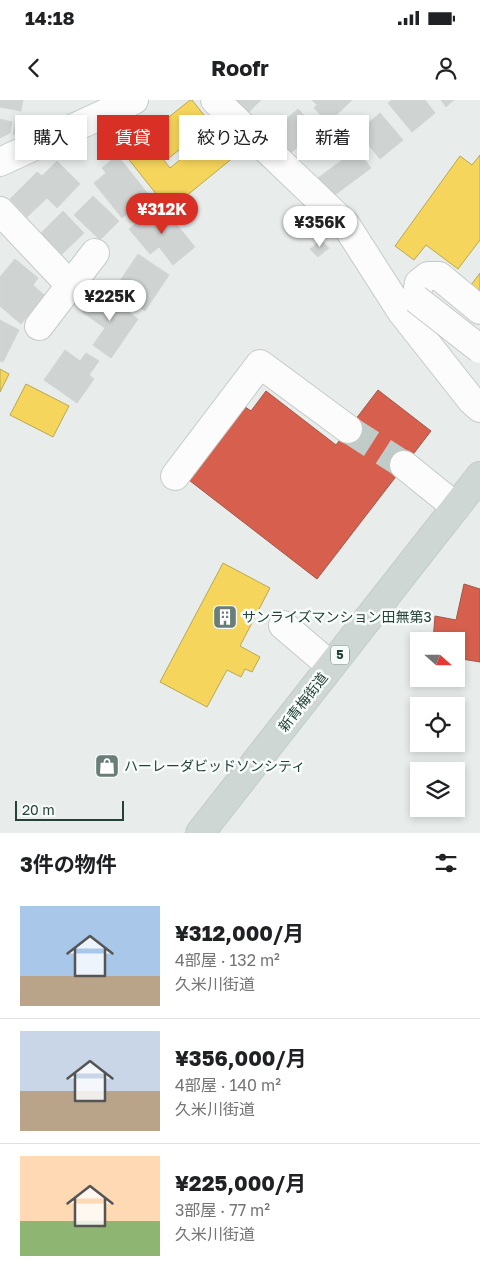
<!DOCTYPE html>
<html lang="ja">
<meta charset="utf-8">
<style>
:root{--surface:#fff;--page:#f6f6f6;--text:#202124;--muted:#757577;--line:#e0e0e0;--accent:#d93025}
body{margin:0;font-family:"Golos Text","Noto Sans JP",sans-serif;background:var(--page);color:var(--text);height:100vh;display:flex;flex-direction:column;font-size:19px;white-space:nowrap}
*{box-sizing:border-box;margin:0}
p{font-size:16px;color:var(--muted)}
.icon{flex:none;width:28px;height:28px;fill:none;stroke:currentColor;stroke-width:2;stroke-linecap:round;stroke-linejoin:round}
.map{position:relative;height:733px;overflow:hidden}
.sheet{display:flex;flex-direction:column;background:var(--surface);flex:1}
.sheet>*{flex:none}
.guide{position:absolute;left:15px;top:15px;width:450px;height:45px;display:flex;gap:10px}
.needle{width:32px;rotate:111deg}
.controls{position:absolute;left:410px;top:532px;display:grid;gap:10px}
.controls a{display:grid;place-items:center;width:55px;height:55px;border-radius:0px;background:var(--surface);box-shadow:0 2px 8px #0003;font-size:25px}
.scale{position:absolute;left:15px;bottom:12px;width:109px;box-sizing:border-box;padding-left:5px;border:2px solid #24423a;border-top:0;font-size:14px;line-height:18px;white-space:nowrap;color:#24423a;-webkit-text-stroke:4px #f7fbf9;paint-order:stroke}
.price{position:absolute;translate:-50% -42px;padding:0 11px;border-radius:18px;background:#fff;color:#222;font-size:16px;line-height:32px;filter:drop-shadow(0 1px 2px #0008)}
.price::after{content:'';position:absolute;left:50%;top:30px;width:15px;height:11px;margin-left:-8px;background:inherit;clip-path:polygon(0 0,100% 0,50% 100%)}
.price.active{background:var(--accent);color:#fff}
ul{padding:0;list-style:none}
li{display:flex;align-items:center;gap:15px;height:125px;padding:0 20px}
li+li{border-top:1px solid var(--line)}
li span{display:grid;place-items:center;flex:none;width:140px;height:100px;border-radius:0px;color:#555}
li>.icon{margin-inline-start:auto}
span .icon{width:60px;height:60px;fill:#fffc;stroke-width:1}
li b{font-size:21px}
h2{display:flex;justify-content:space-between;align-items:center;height:60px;padding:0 20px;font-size:21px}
.chip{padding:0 18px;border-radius:0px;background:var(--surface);box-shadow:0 2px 8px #0003;font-size:18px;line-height:45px}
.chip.active{background:var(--accent);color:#fff}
.status{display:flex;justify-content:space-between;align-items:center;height:35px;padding:0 25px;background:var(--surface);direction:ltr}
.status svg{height:14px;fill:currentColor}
header{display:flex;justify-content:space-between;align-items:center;height:65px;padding:0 20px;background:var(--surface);font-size:22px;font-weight:700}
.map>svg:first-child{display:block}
</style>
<div class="status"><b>14:18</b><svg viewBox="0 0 49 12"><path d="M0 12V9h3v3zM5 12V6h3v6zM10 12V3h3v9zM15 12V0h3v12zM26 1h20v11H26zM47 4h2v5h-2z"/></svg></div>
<header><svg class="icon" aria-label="back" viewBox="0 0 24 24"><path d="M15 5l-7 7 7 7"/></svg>Roofr<svg class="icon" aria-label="person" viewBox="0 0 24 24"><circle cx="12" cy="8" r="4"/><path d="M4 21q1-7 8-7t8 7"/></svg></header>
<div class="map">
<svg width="480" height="733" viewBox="0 0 480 733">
<rect width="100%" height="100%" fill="#e8edeb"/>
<path fill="#f6d55c" stroke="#b7a952" d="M190 0H192L211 24 169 58 149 33Z
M139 29 170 68 214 32 234 57 169 110 118 46Z
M480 55V140L458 169 426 145 414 160 395 146 460 56 472 65Z
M480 173V191L471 185Z
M0 269 9 274 0 292Z
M26 284 69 306 53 337 10 315Z
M223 463 270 488 240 546 260 557 252 572 245 569 241 577 227 570 207 607 160 582Z"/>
<path fill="#d6604d" stroke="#a15747" d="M378 290 431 331 317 479 185 377 241 304 251 311 266 291 336 345Z
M464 484 480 489V562L456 558V541H433L435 516 456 520Z"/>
<path fill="#cfd4d2" stroke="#d1d6d4" d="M0 0H23L21 11 0 7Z
M235 0H261L248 13Z
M312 0H352L328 23 314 8 317 5Z
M392 0H425L435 13 412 32 388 3Z
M441 0H454L446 7Z
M298 9 317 29 290 54 266 28 280 15 285 20Z
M380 13 403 40 380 59 358 32Z
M16 18 46 22 13 35Z
M0 19 12 22 10 33 0 38Z
M357 49 371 68 332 97 318 78Z
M117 55 149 95 122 118 94 83 106 73 102 68Z
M57 61 80 84 57 108 47 98 27 117 10 99 37 72 42 76Z
M93 96 119 121 100 140 74 115Z
M160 104 195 147 173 165 159 147 150 154 129 129Z
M63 111 84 133 62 154 41 133Z
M321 140 329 148 318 157 310 149Z
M138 154 169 175 145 211 114 190Z
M15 159 38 178 33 185 44 195 21 224 0 206V177Z
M98 190 138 219 111 258 93 245 105 228 82 212Z
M0 220 19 230 3 262 0 261Z
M65 250 80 261 86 253 99 261 89 275 94 279 77 303 44 280Z"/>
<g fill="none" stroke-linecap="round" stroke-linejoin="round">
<path stroke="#c1cbc8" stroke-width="28" stroke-dasharray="28 14" stroke-linecap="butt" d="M348 329 404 365"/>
<defs>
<path id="minor" d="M215 0 346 125 401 211 472 301 480 308
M0 62 134 0
M0 111 70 185
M416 199 419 183 428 176H439L480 210
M39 226 95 153
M404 365 456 407
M175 376 260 264 348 329
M283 525 331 566"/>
<path id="major" d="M200 733 480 376"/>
</defs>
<use href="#minor" stroke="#c5cac8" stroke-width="30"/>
<use href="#major" stroke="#c3ccc9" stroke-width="30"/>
<use href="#minor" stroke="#fcfcfc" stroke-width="28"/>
<use href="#major" stroke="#cfd7d5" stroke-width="28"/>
<defs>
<path id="minor-bridge" d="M416 199 480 249"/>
</defs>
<use href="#minor-bridge" stroke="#c5cac8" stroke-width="30" stroke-linecap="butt"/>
<use href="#minor-bridge" stroke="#fcfcfc" stroke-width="28"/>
</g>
<defs>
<symbol id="building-square" viewBox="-11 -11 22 22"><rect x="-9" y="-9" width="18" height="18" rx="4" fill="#697e78" stroke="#f7fbf9"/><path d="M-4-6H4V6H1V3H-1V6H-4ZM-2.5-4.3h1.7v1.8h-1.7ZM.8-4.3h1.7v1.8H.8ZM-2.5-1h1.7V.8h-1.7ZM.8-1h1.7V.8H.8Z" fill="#fff"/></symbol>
<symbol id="shop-square" viewBox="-11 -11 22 22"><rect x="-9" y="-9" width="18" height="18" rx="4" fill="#697e78" stroke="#f7fbf9"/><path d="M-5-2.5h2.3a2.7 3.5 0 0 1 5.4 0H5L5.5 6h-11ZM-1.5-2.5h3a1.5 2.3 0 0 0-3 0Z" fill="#fff"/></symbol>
</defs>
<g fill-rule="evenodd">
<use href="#building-square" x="211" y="503" width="28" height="28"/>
<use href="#shop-square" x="93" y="652" width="28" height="28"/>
</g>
<g text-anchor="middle" stroke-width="5" stroke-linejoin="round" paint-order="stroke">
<rect fill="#f7fbf9" stroke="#637a73" stroke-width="1" x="331" y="545.5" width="18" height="19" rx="4"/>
<g font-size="12" font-weight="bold" fill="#24423a">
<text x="340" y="559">5</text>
</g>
<g font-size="14" fill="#24423a" stroke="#f7fbf9" text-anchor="start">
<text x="242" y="522">サンライズマンション田無第3</text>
<text x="124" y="671">ハーレーダビッドソンシティ</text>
</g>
<g font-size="14" fill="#24423a" stroke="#f7fbf9">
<text transform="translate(303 602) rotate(-52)" y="5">新青梅街道</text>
</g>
</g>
</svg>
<div class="controls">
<a><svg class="needle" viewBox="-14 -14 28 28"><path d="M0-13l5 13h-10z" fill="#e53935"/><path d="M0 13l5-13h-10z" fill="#757577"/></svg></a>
<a><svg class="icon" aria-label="locate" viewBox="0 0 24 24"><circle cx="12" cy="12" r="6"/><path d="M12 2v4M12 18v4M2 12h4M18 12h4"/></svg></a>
<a><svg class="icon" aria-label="layers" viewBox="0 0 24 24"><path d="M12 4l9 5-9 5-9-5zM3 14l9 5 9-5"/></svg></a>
</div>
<div class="scale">20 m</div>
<b class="price active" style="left:162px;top:135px">¥312K</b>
<b class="price" style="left:320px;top:148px">¥356K</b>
<b class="price" style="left:110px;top:222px">¥225K</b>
<div class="guide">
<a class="chip">購入</a>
<a class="chip active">賃貸</a>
<a class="chip">絞り込み</a>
<a class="chip">新着</a>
</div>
</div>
<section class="sheet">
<h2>3件の物件<svg class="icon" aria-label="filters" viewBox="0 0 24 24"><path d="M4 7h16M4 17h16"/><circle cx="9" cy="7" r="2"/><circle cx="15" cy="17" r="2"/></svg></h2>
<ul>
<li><span style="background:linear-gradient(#a9c7e8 70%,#b9a48a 0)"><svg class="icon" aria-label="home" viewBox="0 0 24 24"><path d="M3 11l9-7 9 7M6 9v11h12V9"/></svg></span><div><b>¥312,000/月</b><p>4部屋 · 132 m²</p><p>久米川街道</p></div></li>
<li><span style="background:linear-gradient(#c9d6e8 60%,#b9a48a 0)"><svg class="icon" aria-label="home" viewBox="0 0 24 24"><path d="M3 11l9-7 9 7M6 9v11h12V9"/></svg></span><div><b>¥356,000/月</b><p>4部屋 · 140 m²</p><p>久米川街道</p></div></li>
<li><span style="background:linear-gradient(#ffd9b3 65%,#8fb573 0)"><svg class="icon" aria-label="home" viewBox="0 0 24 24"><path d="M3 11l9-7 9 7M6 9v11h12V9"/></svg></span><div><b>¥225,000/月</b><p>3部屋 · 77 m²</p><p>久米川街道</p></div></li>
</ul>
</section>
